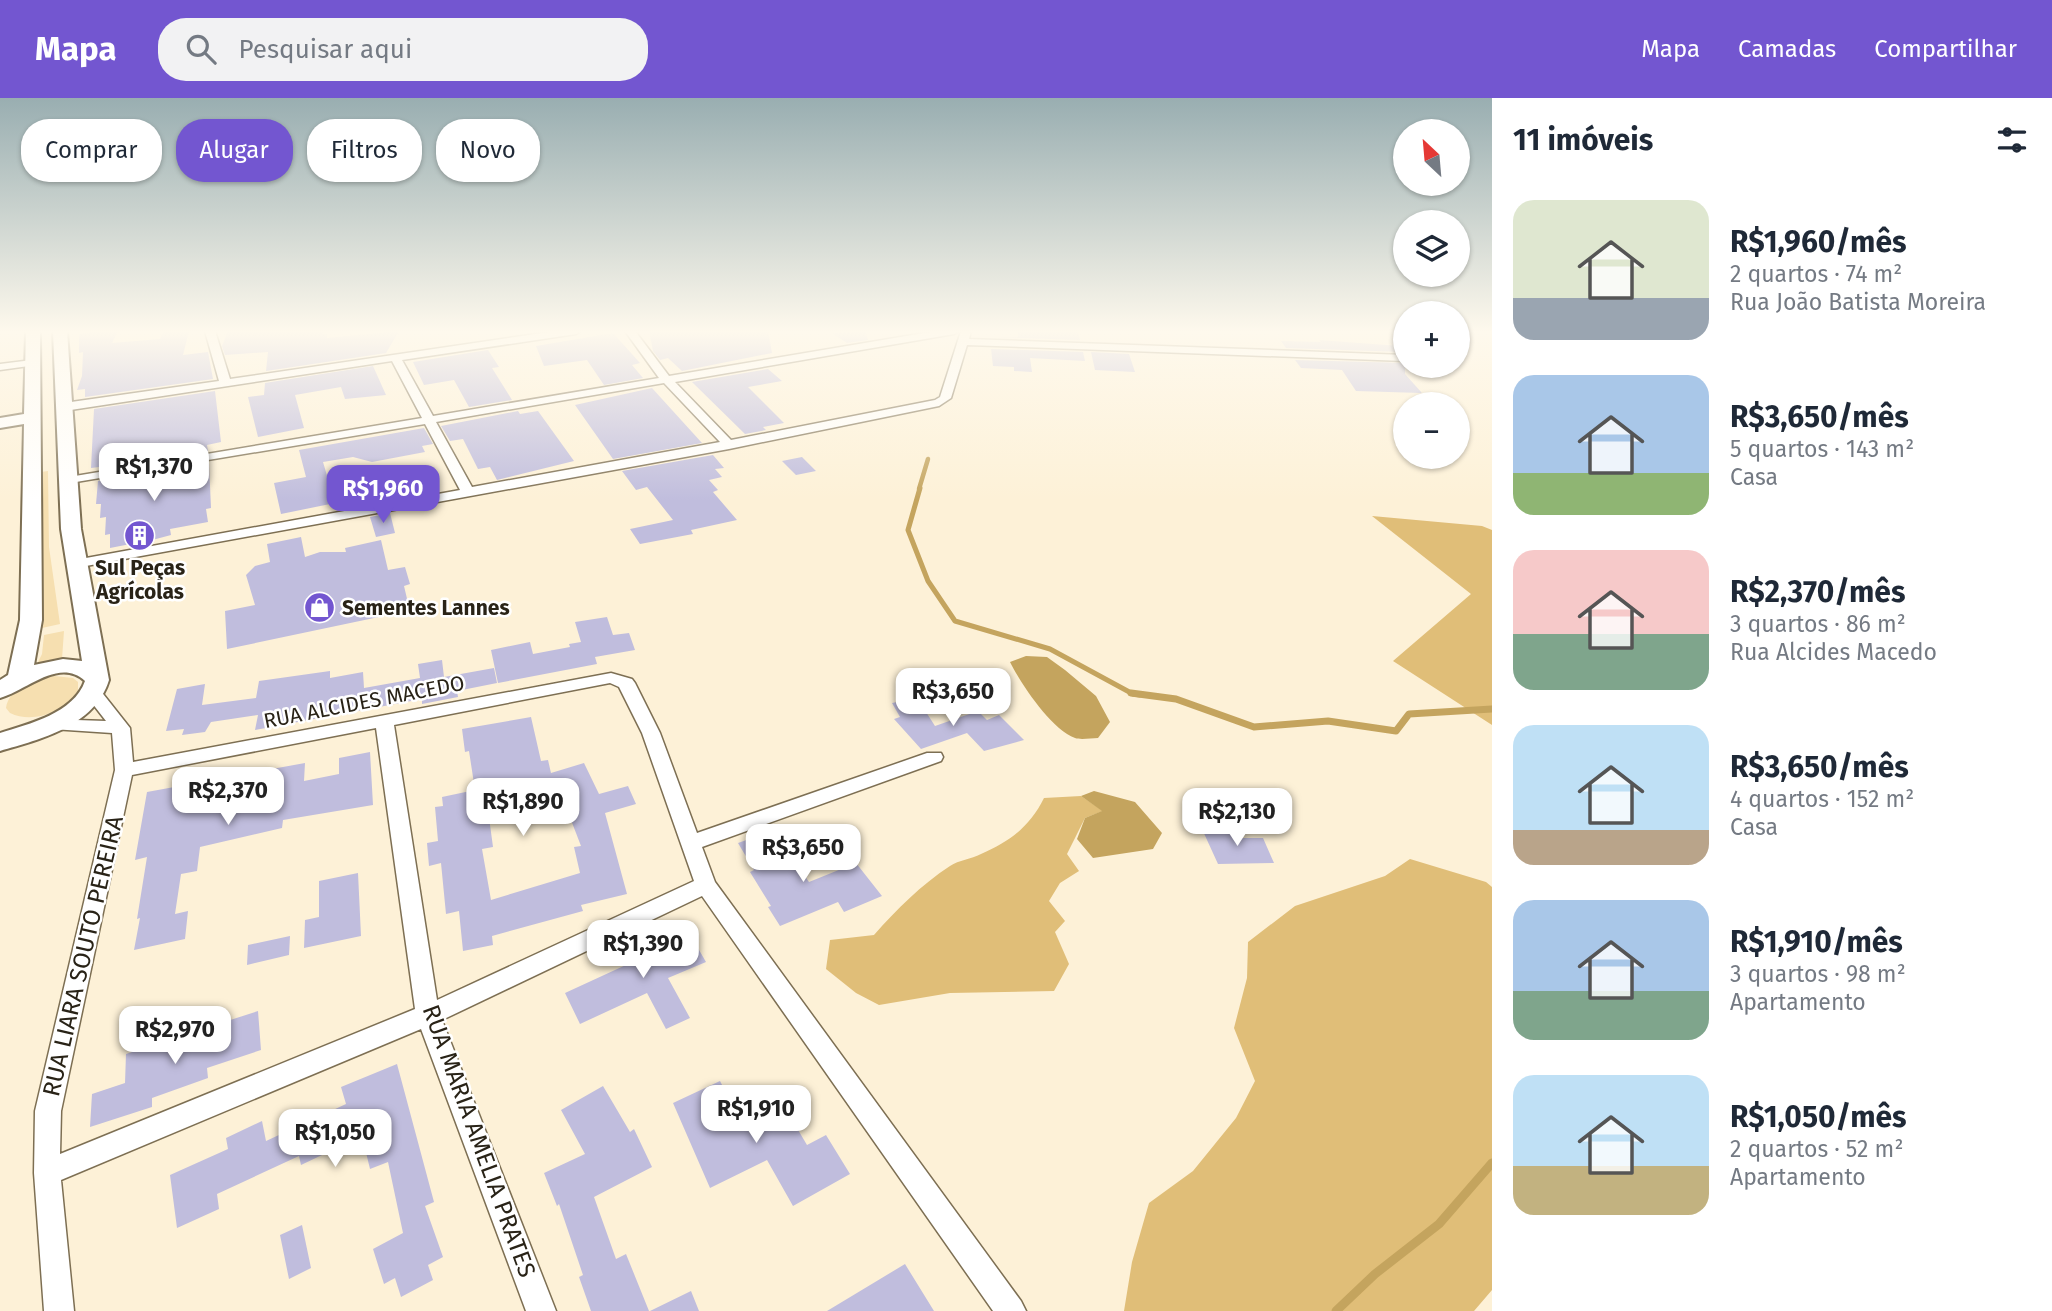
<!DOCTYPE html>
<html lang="pt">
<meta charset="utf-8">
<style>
:root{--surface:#fff;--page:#f2f2f3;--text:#1f2937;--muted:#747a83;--accent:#7356d0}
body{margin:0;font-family:"Fira Sans",sans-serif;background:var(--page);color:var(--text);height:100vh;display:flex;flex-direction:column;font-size:26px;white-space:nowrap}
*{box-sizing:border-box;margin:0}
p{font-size:23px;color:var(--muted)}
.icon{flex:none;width:38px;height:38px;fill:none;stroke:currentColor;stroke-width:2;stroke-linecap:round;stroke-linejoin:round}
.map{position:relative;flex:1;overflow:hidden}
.side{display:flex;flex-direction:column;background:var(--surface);width:560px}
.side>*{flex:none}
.top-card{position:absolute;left:21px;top:21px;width:665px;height:63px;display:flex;gap:14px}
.needle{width:46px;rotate:334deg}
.tools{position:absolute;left:1393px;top:21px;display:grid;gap:14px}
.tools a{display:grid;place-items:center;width:77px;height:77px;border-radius:50%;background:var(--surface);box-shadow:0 2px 5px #0004;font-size:35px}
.price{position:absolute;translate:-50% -60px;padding:0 16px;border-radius:14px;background:#fff;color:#222;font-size:23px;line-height:46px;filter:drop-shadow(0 2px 4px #0008)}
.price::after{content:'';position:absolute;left:50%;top:42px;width:21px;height:16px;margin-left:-10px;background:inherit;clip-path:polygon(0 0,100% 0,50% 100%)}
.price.active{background:var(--accent);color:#fff}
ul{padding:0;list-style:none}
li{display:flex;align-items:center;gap:21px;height:175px;padding:0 21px}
li span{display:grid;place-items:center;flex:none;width:196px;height:140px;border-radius:21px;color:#555}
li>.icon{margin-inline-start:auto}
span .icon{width:84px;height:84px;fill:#fffc;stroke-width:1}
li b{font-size:30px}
h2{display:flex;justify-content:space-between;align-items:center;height:84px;padding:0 21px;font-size:30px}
.chip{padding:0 24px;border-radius:28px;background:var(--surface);box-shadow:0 2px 5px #0004;font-size:24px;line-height:63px}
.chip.active{background:var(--accent);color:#fff}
header{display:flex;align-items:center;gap:42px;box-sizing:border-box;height:98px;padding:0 35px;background:var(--accent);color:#fff}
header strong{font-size:33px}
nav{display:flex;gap:38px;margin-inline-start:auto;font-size:24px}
.search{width:490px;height:63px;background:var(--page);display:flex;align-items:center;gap:18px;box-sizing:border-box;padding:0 24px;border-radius:28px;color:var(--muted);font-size:26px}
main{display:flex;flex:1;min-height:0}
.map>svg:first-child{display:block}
</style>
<header>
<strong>Mapa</strong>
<div class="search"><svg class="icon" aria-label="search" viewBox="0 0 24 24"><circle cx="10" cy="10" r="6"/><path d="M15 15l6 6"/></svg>Pesquisar aqui</div>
<nav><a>Mapa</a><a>Camadas</a><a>Compartilhar</a></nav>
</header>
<main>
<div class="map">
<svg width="1492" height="1213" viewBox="0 0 1492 1213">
<rect width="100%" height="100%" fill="#fdf1d7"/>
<path fill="#f6dfb0" d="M48 373 49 449 60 526 42 530 41 374Z
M64 533 62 561 36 568 42 556 44 537Z
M54 578 73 580 78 584V596C62 614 33 626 10 615L6 610C9 589 36 581 54 578Z"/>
<path fill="#e0be78" d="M1372 418 1482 428 1492 432V627L1393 563 1471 496Z
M1081 698 1103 713 1085 720 1067 756 1079 773 1060 785 1049 803 1065 823 1055 834 1069 866 1054 893 950 895 879 907 856 895 826 871 830 842 874 837C897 811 921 787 950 768 959 762 971 761 981 756 1011 743 1030 728 1044 700Z
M1410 761 1486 784 1492 789V1192L1474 1213H1124L1132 1164 1149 1105 1193 1073 1236 1020 1255 983 1234 930 1247 880 1248 844 1295 808 1385 778Z"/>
<path fill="#c4a45e" d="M1026 558 1047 559 1065 572 1096 598 1110 624 1098 640C1091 640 1081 642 1075 640 1051 631 1021 586 1010 564Z
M1094 693 1135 704 1162 735 1153 751 1093 760 1077 741 1085 720 1102 713 1081 698Z"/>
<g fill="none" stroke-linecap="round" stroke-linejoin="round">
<path stroke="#c4a45e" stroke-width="4.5" d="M919 391 928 361"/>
<path stroke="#c4a45e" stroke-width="5" d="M920 390 908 432 928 483 955 523 1050 551 1133 596 1140 597"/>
<path stroke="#c4a45e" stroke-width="7" d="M1131 595 1176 601 1254 629 1328 623 1396 633 1409 616 1492 611"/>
<path stroke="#c4a45e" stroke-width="9" d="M1336 1213 1375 1176 1439 1126 1492 1065"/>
</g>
<path fill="#c0bddd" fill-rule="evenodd" d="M104 233H118L112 245 160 241 164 233H189L183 257 208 254 213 281 85 299V291L77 292 82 278 83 254 79 255V236Z
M228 233H323V236H327V240L399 233 386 255 266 273 268 254 225 257 222 248Z
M649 233H768L772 255 682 273 668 260 660 262 653 253Z
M1018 233 1078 234 1080 242 997 239H1018Z
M865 234 868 242 847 245 832 235Z
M613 235 640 265 632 267 643 280 604 287 587 262 544 268 536 248Z
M1319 242 1400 248 1405 254 1286 250 1281 243 1321 244Z
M991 251 1083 254 1085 263 1030 260 1032 274 1014 273V269L993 268Z
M488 252 499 269 492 270 512 302 469 309 454 282 424 287 413 264Z
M1091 254 1129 256 1135 274 1095 272Z
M1295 262 1405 265V276L1422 295 1356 293 1342 272 1301 270Z
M373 268 386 297 345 301 341 289 295 297 304 330 258 339 248 299 264 297 265 285Z
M768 271 782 283 748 289 784 325 763 329 766 332 745 336 692 284Z
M652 290 702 345 613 361 575 307Z
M215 293 221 344 207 347 208 353 99 371V369L91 370 94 311Z
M518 313 520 316 538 313 574 363 497 382 490 369 478 371 463 341 450 343 441 328Z
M424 330 433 346 422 348 425 354 372 364 353 359 323 364 335 405 281 416 274 385 306 379 299 352Z
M713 357 724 370 715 371 722 379 709 382 718 392 713 394 737 422 691 432 693 436 640 446 630 431 673 422 647 389 636 392 622 373Z
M802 359 816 373 796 377 782 363Z
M209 365 211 410 206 411 208 424 170 431 171 437 156 441 110 450V436L105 437 106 419 100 420 101 406H96L98 383Z
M382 388 386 403 367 406 363 391Z
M390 415 395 435 376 439 370 419Z
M301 439 305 459 320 454H346L345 450 381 442 388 472 405 469 410 486 404 488 409 509 392 512 393 516 227 551 225 513 255 507 246 477 255 468 270 464 267 446Z
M607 519 613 537 629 535 635 552 595 559 597 566 498 585 491 552 530 544 533 556 570 549 569 546 581 544 575 524Z
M442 562 444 579 494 570 497 585 457 593 458 599 422 606V601L255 632 258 617 211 624 205 634 182 637 184 631 166 633 177 591 205 586 202 607 256 600 259 583 330 573V580L363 574 364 590 420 580 418 566Z
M917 600 935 628 978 613 987 622 999 617 1024 642 984 653 967 635 921 651 894 621 900 619 892 605Z
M531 619 541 663 548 662 551 675 584 665 599 696 628 688 636 706 605 715 627 796 581 807 583 813 492 838 493 847 463 853 459 813 446 816 441 765 429 768 427 745 438 743 435 709 443 708 442 699 475 692 469 653 465 654 462 631ZM561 696 581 748 574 749 580 775 491 802 482 751 493 749 488 712Z
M370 654 373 707 283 722 282 730 200 749 197 773 181 776 175 816 188 813 185 841 134 852 140 820 137 821 147 759 135 762 147 694 305 665 304 683 339 676V660Z
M1202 731H1236L1240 740H1263L1274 765 1218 766Z
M766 735 782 762 791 758 809 784 856 765 882 798 844 814 838 804 780 828 768 809 771 808 750 774 754 772 738 745Z
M358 775 361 838 304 850 305 822 319 819V783Z
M684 826 706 864 668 880 690 920 666 931 647 895 580 926 565 895 628 866 624 857 659 843 655 837Z
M290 838 289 857 247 867 248 847Z
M258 913 261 952 207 970 208 980 152 1000V1009L90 1029 92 996 125 985 126 956Z
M397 966 434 1104 425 1108 443 1159 428 1167 433 1182 401 1199 395 1180 384 1186 373 1151 403 1135 388 1064 370 1071 362 1038 301 1067 299 1058 217 1096 219 1111 177 1130 170 1077 228 1051 226 1040 262 1023 266 1043 346 1006 341 989Z
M720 983 740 1022 775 1004 783 1017 788 1015 807 1047 826 1037 850 1076 793 1108 767 1062 710 1090 673 1005Z
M603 988 630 1034 634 1031 652 1069 594 1099 616 1161 626 1156 649 1213H591L579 1179 583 1177 559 1106 557 1108 544 1075 585 1056 561 1012Z
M302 1127 311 1170 289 1181 280 1137Z
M905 1166 934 1213H827Z
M691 1193 699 1213H650Z"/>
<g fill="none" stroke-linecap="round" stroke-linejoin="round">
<defs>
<path id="street" d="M205 233H215L230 281 556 233H581L576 236 402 262 433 318 659 280 625 233H635L669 278 936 233H959L954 236 675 284 731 342 935 302 940 299 961 233H971L969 241 1405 257V263L967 247 951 300 939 308 729 351 75 470 70 469 68 466 75 462 460 392 425 326 64 386 62 383 69 379 422 320 392 263 64 313 58 309 64 305 219 283ZM664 285 720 344 472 389 436 324Z
M32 262 36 263V267L0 272V266Z
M611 575 632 581 635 585 660 635 697 735 927 655H941L943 659 941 663 702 749 715 784 1021 1203 1026 1213H993L702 798 442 922 556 1213H526L421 931 61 1082 74 1213H44L34 1075 35 1013 115 672 112 635 52 631 46 629 43 625 46 621 106 623 85 596 88 592H100L130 630 133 664ZM610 585 619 589 642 635 694 783 437 902 394 627ZM376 630 415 911 60 1056 61 1013 132 677Z"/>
<path id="secondary" d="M26 233H40L42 522 34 567 63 561 82 563 61 431 53 233H67L81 431 109 582C95 628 41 641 0 653V635C29 626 74 615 85 583 59 559 26 593 0 600V582L8 577 20 522 24 326 0 330V320L24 316Z"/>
</defs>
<use href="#street" stroke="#7d6f53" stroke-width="3"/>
<use href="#secondary" stroke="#7d6f53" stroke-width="4"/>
<use href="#street" fill="#fff" fill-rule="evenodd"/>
<use href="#secondary" fill="#fff" fill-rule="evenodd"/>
</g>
<linearGradient id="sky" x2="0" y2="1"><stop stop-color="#99aeb1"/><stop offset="0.58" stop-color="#fef9ed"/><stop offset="1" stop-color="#fef9ed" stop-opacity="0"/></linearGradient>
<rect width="1492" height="403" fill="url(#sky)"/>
<defs>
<symbol id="building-disc" viewBox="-11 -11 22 22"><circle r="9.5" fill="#7356d0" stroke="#fff"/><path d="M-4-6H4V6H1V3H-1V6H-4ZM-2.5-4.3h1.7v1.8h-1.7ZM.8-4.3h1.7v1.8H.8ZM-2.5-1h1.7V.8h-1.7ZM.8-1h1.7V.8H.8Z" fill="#fff"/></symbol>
<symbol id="shop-disc" viewBox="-11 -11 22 22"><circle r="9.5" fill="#7356d0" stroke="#fff"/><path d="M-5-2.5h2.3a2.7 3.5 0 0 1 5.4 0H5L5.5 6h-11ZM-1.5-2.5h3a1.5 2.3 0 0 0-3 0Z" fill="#fff"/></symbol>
</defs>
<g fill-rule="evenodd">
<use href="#building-disc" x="122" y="420" width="35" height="35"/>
<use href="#shop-disc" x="302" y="492" width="35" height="35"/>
</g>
<g text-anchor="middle" stroke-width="5" stroke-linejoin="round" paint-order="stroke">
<g font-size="21" font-weight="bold" fill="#292317" stroke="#fff">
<text x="140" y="477">Sul Peças<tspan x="140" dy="24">Agrícolas</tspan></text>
<text x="342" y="517" text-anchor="start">Sementes Lannes</text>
</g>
<g font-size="21" fill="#292317" stroke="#fff">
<text transform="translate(364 604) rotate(-11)" y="7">RUA ALCIDES MACEDO</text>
</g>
<g font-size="24" fill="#292317" stroke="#fff">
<text transform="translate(83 858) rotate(-77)" y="8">RUA LIARA SOUTO PEREIRA</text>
<text transform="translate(479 1043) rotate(70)" y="8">RUA MARIA AMELIA PRATES</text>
</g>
</g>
</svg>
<div class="tools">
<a><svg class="needle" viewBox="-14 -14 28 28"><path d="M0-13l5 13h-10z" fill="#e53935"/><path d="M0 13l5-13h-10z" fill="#747a83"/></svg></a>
<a><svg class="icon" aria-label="layers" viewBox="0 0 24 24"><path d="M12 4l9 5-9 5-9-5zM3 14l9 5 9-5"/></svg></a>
<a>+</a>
<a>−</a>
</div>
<b class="price" style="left:154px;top:405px">R$1,370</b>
<b class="price active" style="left:383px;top:427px">R$1,960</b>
<b class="price" style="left:953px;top:630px">R$3,650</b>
<b class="price" style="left:228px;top:729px">R$2,370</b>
<b class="price" style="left:523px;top:740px">R$1,890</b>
<b class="price" style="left:1237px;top:750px">R$2,130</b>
<b class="price" style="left:803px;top:786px">R$3,650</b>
<b class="price" style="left:643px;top:882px">R$1,390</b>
<b class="price" style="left:175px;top:968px">R$2,970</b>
<b class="price" style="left:756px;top:1047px">R$1,910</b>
<b class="price" style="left:335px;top:1071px">R$1,050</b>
<div class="top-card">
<a class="chip">Comprar</a>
<a class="chip active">Alugar</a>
<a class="chip">Filtros</a>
<a class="chip">Novo</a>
</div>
</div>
<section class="side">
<h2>11 imóveis<svg class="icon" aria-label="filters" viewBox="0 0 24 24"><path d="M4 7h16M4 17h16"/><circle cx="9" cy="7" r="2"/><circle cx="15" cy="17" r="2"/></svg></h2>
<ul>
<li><span style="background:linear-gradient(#dfe7d0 70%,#9aa5b1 0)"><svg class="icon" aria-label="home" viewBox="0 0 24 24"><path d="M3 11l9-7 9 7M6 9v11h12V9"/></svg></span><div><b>R$1,960/mês</b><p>2 quartos · 74 m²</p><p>Rua João Batista Moreira</p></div></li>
<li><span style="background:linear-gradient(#a9c7e8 70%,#8fb573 0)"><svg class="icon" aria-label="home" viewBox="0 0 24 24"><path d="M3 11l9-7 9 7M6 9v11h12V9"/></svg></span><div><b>R$3,650/mês</b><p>5 quartos · 143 m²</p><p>Casa</p></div></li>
<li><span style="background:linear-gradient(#f6c9c9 60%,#7fa58c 0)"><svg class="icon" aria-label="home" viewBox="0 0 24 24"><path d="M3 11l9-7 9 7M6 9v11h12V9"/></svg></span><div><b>R$2,370/mês</b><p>3 quartos · 86 m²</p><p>Rua Alcides Macedo</p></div></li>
<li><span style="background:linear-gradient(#bfe0f5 75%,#b9a48a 0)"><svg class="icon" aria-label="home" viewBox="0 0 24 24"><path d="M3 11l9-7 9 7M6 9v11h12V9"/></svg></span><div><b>R$3,650/mês</b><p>4 quartos · 152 m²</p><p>Casa</p></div></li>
<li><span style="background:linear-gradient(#a9c7e8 65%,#7fa58c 0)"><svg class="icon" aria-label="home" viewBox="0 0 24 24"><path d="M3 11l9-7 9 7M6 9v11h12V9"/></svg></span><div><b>R$1,910/mês</b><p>3 quartos · 98 m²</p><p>Apartamento</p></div></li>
<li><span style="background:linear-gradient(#bfe0f5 65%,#c2b280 0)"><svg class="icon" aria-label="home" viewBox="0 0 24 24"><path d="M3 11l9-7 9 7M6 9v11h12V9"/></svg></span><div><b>R$1,050/mês</b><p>2 quartos · 52 m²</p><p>Apartamento</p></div></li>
</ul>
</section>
</main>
